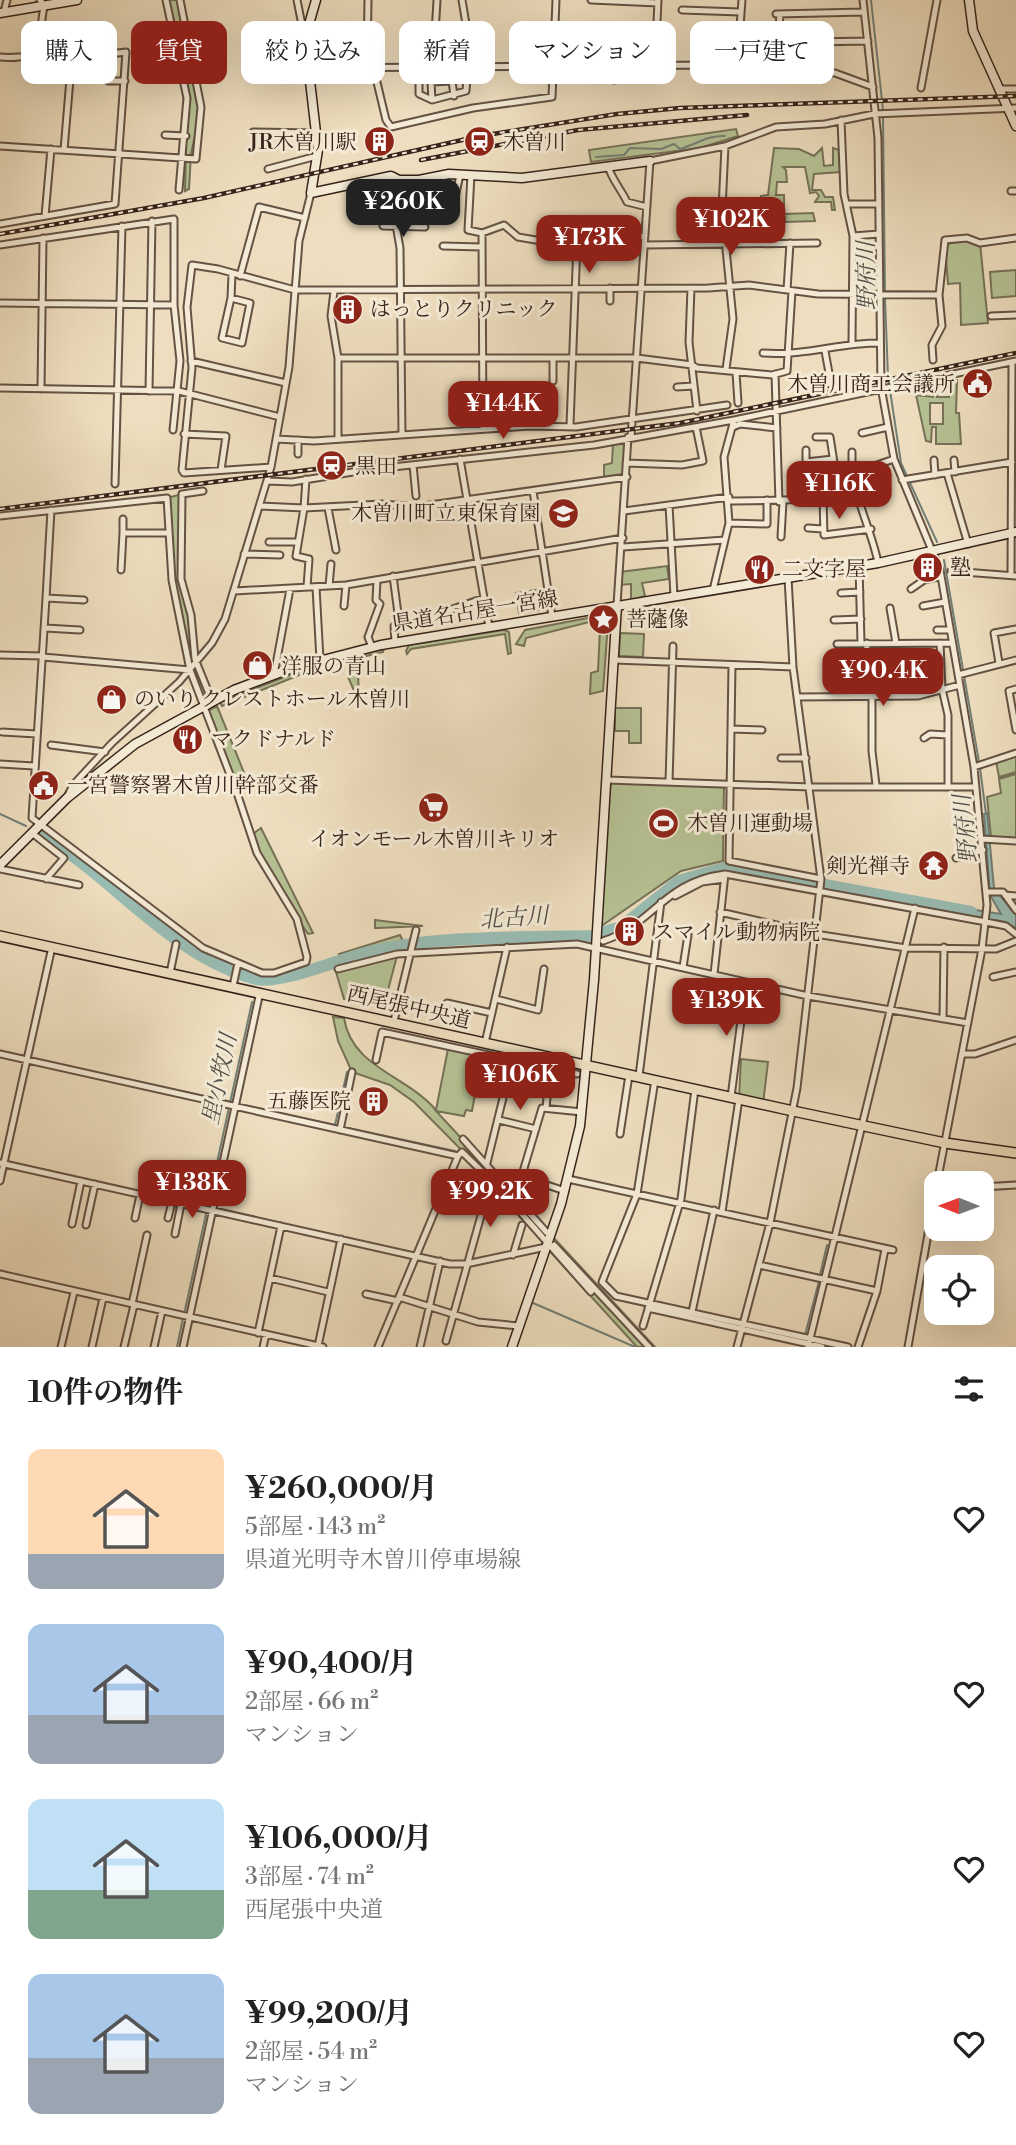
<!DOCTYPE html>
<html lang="ja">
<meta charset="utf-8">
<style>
:root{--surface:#fff;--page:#f2f2f2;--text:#222;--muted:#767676;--accent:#8f2418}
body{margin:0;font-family:"Libre Bodoni","Noto Serif JP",serif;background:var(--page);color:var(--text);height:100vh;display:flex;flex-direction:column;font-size:26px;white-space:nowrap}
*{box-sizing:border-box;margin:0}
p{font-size:23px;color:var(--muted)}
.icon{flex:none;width:38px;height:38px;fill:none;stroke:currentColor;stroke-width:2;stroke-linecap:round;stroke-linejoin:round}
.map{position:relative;height:1347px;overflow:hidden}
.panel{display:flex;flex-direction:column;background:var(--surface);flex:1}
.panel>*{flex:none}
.banner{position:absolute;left:21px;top:21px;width:975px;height:63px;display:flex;gap:14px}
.needle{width:46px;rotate:271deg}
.fabs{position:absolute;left:924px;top:1171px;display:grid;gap:14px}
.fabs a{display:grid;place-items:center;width:70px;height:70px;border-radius:14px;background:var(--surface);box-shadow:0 7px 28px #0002;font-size:35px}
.price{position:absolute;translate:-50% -60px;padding:0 16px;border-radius:14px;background:var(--accent);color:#fff;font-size:23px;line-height:46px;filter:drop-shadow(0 2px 4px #0008)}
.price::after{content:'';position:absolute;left:50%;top:42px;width:21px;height:16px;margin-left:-10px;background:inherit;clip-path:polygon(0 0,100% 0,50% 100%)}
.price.active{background:#222;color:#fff}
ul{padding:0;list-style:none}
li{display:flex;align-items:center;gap:21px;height:175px;padding:0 28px}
li span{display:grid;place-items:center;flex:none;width:196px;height:140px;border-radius:14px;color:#555}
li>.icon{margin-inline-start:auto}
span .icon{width:84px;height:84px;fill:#fffc;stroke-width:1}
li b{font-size:30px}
h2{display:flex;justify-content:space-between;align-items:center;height:84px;padding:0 28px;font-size:30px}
.pill{padding:0 24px;border-radius:14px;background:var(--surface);box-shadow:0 7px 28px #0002;font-size:24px;line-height:63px}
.pill.active{background:var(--accent);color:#fff}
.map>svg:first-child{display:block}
</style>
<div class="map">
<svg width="1016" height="1347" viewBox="0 0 1016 1347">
<rect width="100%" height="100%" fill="#eedebf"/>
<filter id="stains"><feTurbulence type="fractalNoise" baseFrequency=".00286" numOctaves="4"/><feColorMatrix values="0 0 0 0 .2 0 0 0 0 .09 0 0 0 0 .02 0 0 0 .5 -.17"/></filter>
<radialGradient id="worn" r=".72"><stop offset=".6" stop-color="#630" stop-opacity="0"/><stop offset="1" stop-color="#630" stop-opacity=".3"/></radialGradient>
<path fill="#b6c294" stroke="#767258" stroke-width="2" fill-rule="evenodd" d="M166 0H181L201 107 191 154 189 189 185 191 187 98Z
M736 129 738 136 700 148 591 162 589 150Z
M774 148 799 149 814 156 822 148 824 166 833 165V148L839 150 840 172 814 174 812 190H821L825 197H833L835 210H832L831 202H815L819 196 816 192 810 193 805 167H783L786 170 787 182H777L776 195H784V214L813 213 815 221 785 222V217H762L761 196 768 195Z
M967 238 980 243 988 323 961 325 960 283 948 284 945 245Z
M1016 270V296L992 298 990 272Z
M936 377 937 397H949L951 380H957L956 413H959L961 444H936V427H932L931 442 926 441 916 395 933 397ZM930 403H943V424H930Z
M628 441 627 476 604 477V465L612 463 613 443Z
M182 494C182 521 179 550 182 578 184 608 203 640 190 670L172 580 167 498Z
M667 566 669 579 642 583 645 596 631 600V584L619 585 620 572Z
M543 589 546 609 519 613 516 593Z
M598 616 608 623 603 691 590 694 591 673 598 671 600 629 593 621 526 638 524 646 516 644 525 630Z
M504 630 509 632 511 653 508 654 505 634 411 649 407 654 406 651 409 645Z
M620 633 644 634 643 657 619 656Z
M384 649 383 652 317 668 222 706 220 702 313 666Z
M358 671 359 702 348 677Z
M217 706 247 780 237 785 206 712Z
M615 708H641V743H629V731H615Z
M1016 756V772L999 777 996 761Z
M1016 774V838L991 837 987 797 1001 793 999 779Z
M607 780 724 785 723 861 681 871 597 929Z
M261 828 313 933 308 934 267 872 250 836Z
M375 920 423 926 378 928H375Z
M400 935 403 941 341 957 339 954Z
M397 956 384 1005 344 999 336 972Z
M758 992 778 995 774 1019 757 1015Z
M333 1017 344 1018C352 1068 405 1074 436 1110L448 1049 495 1057 490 1085 477 1084 472 1111 466 1110 464 1116 436 1111 655 1347H637L546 1247 547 1243 498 1187 414 1102 390 1085 352 1072 338 1041Z
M741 1059 768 1062 763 1104 739 1099Z"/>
<path fill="#99bcb3" stroke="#717f76" stroke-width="2" d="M987 813 994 888 1016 915V928L1005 922 955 913 956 907 1001 914 990 895 984 814Z"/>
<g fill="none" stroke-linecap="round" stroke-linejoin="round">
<path stroke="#717f76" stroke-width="2" d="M871 0 883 110
M883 116 885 292
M596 157 624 155 630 148 661 149 674 144 680 149C697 144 708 135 725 136
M885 298 888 377 901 463 937 542
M944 560 979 762
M980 768 986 814
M0 814 26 826
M126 1079 232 1102
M239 1104 335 1125 347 1072
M343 1127 455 1151
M208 1204 252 1002
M820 1275 827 1245
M533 1303 635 1347
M185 1310 206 1214
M805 1335 819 1281
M177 1347 183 1318
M802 1347V1346"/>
<path stroke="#99bcb3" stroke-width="12" d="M40 834C114 877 171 957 256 979 279 985 343 958 369 952 441 935 518 938 592 936L621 927 679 881 727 867 971 912"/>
<defs>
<path id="street" d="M166 0 187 98 179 190
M297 0 304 35
M368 0 367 58 375 74 386 120 391 127 473 108 552 97 556 0
M462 0 473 66
M591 0 658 3
M863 0 878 138 881 387 894 459 940 570 974 767 987 905 982 949 937 1183
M682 10 740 12
M4 12 7 0
M776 14 864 12
M778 40 780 14
M811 42 868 41
M37 55 44 5 40 0
M259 56 305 55
M0 57C17 59 32 55 49 54 75 51 100 56 126 52L115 204 0 224
M614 66V80
M655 66 658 0
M737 66 742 0
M419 67V94L432 100 466 91 468 66
M433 67 437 0
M586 67 587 43
M308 68 715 65 835 73 873 87
M793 70 795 49
M108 81H125
M921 88 937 0
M998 89H1016
M432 100 431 82 452 81 454 96
M841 120 844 194 853 236 852 343
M253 132 317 133
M165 135 186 136
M0 146 196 159 201 107 180 0
M725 146 722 209 733 319 726 369
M64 150 72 55
M608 166C612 180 621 189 627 202L647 207
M268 169 317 156
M471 175 468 230 482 233 504 225 518 237 571 246 614 233V240L645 236
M399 180 395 219 400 248 402 435
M1011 191H1016
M454 202 460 175
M847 204H879
M45 216 51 149
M383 226 425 227
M482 233 483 429
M853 236 879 234
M594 238 595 221
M0 245 174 219V305L180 361 173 430
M645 245 817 243
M443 246 482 247
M240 276 259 207 305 218
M691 288 689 342 697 411
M787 290 790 243
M334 291 331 316 338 358V437
M231 298 250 303 242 343 222 338 231 298 232 274
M610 301V288
M0 303 174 305
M991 316 1016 315
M825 351 831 384 825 383
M763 353C807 356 837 343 879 343
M338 358H637L692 365 697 368 772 375 787 371 792 291
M933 360 932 345 942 326 939 295 945 240 967 238 980 243 1016 238
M191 361 286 383
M736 373 738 403
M775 374 779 502
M553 381V358
M677 387 694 386
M0 388 179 391 280 417
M41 389 43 238
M149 391 152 221
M570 425 577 243
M733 427 740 424 777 428
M862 433 888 427
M184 434 226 436 221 470
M631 437 650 161 725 146 776 127 825 124 874 114 1016 108
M816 437H830L835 469 854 473
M276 439 314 441 530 426 576 427 727 405
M806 450V462L833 459
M298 454V440
M460 459 489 627
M934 460 935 475
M954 460 955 472
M626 463 682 465 703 461 696 427
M413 465 416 496
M271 467 184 473 182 470 192 368 187 307 192 265 218 269 295 290 708 288 749 285 818 294 939 295
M852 470V452
M947 473 968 544
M902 480 1012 462
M268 481 292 482 365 470 594 445 734 420 1016 361
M115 484 122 226
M203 491 182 494 181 579 191 615 195 659 212 701
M533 491 552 617
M823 498 824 535 871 529
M729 501C777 500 807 503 854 487
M669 505 674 596
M260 506 304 508 306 479
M328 508 336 550
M624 511 729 497
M0 516 167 498 172 580 190 670 237 793 257 853 297 919 307 957 306 962 274 973H262L203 948 32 818 46 598 84 600
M729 523 767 524V500
M808 528 823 529
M123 533V519
M781 537 783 502
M269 542H298
M623 547 725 540
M244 554 280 555
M878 563C873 535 854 497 854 473L894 459
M859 566 861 643
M121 570 123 533H168
M951 571 1016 576
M1011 575 1012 362
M393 576 399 621 394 626 395 642
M329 586 331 564
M307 587 309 559 296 556 304 508 383 504 416 507 627 477
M316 587 320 660
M911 589 924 580 941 576
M713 590 729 523 724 457 734 420
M235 591 346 585 623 538
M841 593 860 592
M46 598 51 510
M617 605 628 437
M344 606 346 585
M923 606 945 602
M890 608 896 643
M834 620 861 619
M399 621 413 623 484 598
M45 628 80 630
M937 630H949
M940 643 942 689 948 715V786
M837 644 951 643
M372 647 368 637 380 604 376 600 377 580
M0 655 43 656
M43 657 190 670
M615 660 793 667
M999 663 994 633 1016 629
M732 665 729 861 821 879
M274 675 290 589
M958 675 1016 660
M1016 689 1009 691 1016 730
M865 695 867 643
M872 695V751L876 785
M797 697 918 696 960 685
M731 729 762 730
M2 732 37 734
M924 738 930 734 948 735
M51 745 105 752
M781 758H806
M0 764 34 766
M974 767 1016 753
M607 780 810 787H976
M669 782 673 646
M68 795 73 785 112 743 179 682 212 643 225 619 271 467 289 367 299 241 311 193
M32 833 64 858 46 879
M982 839 1016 841
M956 858 983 850
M0 869 79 885
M986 892H1003L1016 910
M1005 895 1016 896
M675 896 702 882 724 879
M720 912 815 934 906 948 996 949 1016 941
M603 941C653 925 663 882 725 874
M683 967 688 935
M338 969 397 954 577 944 808 996 968 1023
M170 973 176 944
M714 974 725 874 986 922 1006 926 1016 934
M993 977 1016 972
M233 986 238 963
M496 999 538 1010 544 969
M447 1003 492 1013
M943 1019 944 947
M394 1021 416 930
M485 1043 507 947
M0 1054 458 1156 462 1152 498 1187 591 1292
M962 1054H975L1016 1040
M376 1060 382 1032 577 1074
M639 1076 661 902
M655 1080 637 1194 602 1282 616 1296 848 1347
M731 1097 746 982
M546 1108 551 1057
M499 1120 536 1129
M340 1130 352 1072
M620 1134 629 1075
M463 1139 550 1236
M0 1163 450 1264H466L546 1247
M487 1163 515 1049
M523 1177 565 1191
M568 1179 893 1250
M0 1181 52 947
M982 1187 1016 1185
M516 1195 542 1108 582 1112
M722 1212 739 1099
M135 1218 140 1195
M168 1218 172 1202
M72 1224 81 1181
M86 1225 95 1184
M175 1234 181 1204
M554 1245 649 1347
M513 1255 522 1225
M759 1265 877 1291
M0 1274 323 1347
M270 1278 328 1292
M366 1294 398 1301
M399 1297 478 1322 519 1326
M132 1304 147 1235
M648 1308 822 1347
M692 1312 714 1210
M643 1326 681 1199 695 1089
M258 1333 281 1226
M446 1341 487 1194 495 1184
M318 1346 341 1239
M61 1347 74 1292
M92 1347 103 1298
M124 1347 134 1305
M154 1347 162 1311
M183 1347 260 992
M263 1347 266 1334
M378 1347 458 1156
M420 1347 440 1261
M737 1347 770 1223 797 1088 821 879 793 667 788 578
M808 1347 915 908
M858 1347 877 1291 885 1249
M908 1347 936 1189"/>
<path id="secondary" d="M316 0 305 38 318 150 311 193 391 176 399 180H419L449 174 522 178 650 161
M969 0 973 31 1016 126
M0 13 77 0
M0 865 67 798 135 744 234 690 292 668 381 645 878 563 1016 532
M512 1347 561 1204 580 1126 594 980 617 605"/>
<path id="primary" d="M0 936 793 1111 945 1143 1016 1153"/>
</defs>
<use href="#street" stroke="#645244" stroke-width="9"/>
<use href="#secondary" stroke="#36231b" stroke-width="11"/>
<use href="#primary" stroke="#36231b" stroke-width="12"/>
<use href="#street" stroke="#f4ead5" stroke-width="5"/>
<use href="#secondary" stroke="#f4ead5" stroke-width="8"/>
<use href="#primary" stroke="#eedebf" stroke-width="9"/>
<defs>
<path id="rail" d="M421 160 578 130 747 115
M0 234 204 198 480 136 617 114 680 108 1016 96
M0 509 680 423 1016 353"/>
</defs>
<use href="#rail" stroke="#36231b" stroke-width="4.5"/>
<use href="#rail" stroke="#f4ead5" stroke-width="2" stroke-dasharray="5" stroke-linecap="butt"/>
</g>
<defs>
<symbol id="building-disc" viewBox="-11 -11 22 22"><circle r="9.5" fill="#8f2418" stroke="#f4ead5"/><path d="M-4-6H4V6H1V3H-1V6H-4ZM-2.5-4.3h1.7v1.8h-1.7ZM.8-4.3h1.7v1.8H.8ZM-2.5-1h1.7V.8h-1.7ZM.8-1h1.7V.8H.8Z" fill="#fff"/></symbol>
<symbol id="station-disc" viewBox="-11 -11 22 22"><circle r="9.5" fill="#8f2418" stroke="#f4ead5"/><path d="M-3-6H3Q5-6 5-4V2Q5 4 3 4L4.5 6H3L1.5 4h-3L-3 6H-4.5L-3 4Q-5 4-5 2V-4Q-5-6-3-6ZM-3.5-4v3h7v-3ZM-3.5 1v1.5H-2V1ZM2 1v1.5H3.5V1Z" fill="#fff"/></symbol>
<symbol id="civic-disc" viewBox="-11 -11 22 22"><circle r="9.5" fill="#8f2418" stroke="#f4ead5"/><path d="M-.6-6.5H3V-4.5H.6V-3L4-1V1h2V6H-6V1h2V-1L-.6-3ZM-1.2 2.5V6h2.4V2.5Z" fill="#fff"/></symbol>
<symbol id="school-disc" viewBox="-11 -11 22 22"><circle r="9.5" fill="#8f2418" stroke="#f4ead5"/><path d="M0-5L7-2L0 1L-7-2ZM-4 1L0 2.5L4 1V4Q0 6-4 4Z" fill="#fff"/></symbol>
<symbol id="restaurant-disc" viewBox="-11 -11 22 22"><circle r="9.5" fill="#8f2418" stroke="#f4ead5"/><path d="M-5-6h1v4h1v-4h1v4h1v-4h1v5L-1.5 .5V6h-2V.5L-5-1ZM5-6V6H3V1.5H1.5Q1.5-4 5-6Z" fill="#fff"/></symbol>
<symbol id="sight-disc" viewBox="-11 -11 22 22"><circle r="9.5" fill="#8f2418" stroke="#f4ead5"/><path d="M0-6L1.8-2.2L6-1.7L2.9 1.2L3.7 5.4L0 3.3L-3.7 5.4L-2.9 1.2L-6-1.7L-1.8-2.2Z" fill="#fff"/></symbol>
<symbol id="shop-disc" viewBox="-11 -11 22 22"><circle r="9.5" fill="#8f2418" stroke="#f4ead5"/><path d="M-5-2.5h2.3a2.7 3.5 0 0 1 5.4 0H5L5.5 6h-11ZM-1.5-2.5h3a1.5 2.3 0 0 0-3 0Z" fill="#fff"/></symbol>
<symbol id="supermarket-disc" viewBox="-11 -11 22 22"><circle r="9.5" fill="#8f2418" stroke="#f4ead5"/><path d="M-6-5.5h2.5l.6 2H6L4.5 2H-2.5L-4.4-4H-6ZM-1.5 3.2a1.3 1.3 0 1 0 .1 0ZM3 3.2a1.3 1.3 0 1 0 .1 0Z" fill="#fff"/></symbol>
<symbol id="stadium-disc" viewBox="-11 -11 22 22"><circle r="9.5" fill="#8f2418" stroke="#f4ead5"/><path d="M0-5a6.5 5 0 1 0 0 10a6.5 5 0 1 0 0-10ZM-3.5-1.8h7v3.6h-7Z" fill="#fff"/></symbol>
<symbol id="temple-disc" viewBox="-11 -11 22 22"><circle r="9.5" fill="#8f2418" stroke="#f4ead5"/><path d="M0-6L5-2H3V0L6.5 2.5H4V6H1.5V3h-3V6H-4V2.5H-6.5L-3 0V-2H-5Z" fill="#fff"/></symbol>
</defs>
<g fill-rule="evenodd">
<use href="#building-disc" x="362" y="124" width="35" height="35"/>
<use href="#station-disc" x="462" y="124" width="35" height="35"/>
<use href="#building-disc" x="330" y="292" width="35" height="35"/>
<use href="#civic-disc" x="960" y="366" width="35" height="35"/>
<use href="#station-disc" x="314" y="448" width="35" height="35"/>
<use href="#school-disc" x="546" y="496" width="35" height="35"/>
<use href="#building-disc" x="910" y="550" width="35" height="35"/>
<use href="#restaurant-disc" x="742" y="552" width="35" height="35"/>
<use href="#sight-disc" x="586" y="602" width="35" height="35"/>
<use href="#shop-disc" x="240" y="648" width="35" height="35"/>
<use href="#shop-disc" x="94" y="682" width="35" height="35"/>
<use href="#restaurant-disc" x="170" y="722" width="35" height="35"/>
<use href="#civic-disc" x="26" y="768" width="35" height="35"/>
<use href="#supermarket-disc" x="416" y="790" width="35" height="35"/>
<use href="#stadium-disc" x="646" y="806" width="35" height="35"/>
<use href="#temple-disc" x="916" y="848" width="35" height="35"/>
<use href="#building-disc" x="612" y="914" width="35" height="35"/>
<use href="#building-disc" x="356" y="1084" width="35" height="35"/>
</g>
<g text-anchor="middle" stroke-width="6" stroke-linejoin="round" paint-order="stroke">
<g font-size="21" fill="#36231b" stroke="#f4ead5" text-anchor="start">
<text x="357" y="149" text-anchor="end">JR木曽川駅</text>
<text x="503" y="149">木曽川</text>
<text x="370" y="316">はっとりクリニック</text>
<text x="955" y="391" text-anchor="end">木曽川商工会議所</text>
<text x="355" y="473">黒田</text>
<text x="540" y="520" text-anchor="end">木曽川町立東保育園</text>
<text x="950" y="574">塾</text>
<text x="782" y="576">二文字屋</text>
<text x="626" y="626">菩薩像</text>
<text x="281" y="673">洋服の青山</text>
<text x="134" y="706">のいり クレストホール木曽川</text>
<text x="211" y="746">マクドナルド</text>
<text x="67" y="792">一宮警察署木曽川幹部交番</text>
<text x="687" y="830">木曽川運動場</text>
<text x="434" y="846" text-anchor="middle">イオンモール木曽川キリオ</text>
<text x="910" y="873" text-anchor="end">剣光禅寺</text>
<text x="653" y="939">スマイル動物病院</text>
<text x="351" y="1108" text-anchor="end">五藤医院</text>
</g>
<g font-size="21" fill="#36231b" stroke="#f4ead5">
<text transform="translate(475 611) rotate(-9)" y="7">県道名古屋一宮線</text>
<text transform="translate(409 1007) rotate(13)" y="7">西尾張中央道</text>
</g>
<g font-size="23" font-style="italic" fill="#545149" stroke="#f4ead5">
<text transform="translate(866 276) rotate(-91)" y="8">野府川</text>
<text transform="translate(965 829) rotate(-96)" y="8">野府川</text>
<text transform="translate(514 917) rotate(-4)" y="8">北古川</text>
<text transform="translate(219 1079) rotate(-78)" y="8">里小牧川</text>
</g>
</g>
<rect width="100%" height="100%" filter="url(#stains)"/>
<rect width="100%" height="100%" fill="url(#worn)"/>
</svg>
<div class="fabs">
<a><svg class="needle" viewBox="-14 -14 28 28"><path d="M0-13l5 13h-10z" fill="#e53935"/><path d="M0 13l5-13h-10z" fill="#767676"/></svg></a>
<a><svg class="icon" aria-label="locate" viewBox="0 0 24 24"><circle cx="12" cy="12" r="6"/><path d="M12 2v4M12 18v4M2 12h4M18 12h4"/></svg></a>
</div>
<b class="price active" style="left:403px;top:239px">¥260K</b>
<b class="price" style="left:731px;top:257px">¥102K</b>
<b class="price" style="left:589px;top:275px">¥173K</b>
<b class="price" style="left:503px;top:441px">¥144K</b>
<b class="price" style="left:839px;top:521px">¥116K</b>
<b class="price" style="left:883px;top:708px">¥90.4K</b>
<b class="price" style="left:726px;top:1038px">¥139K</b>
<b class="price" style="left:520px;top:1112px">¥106K</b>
<b class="price" style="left:192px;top:1220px">¥138K</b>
<b class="price" style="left:490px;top:1229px">¥99.2K</b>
<div class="banner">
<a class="pill">購入</a>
<a class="pill active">賃貸</a>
<a class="pill">絞り込み</a>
<a class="pill">新着</a>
<a class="pill">マンション</a>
<a class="pill">一戸建て</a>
</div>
</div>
<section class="panel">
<h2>10件の物件<svg class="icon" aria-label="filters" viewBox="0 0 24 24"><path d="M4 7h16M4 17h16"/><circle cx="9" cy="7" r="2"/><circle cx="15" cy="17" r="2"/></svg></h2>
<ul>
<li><span style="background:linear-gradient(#ffd9b3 75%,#9aa5b1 0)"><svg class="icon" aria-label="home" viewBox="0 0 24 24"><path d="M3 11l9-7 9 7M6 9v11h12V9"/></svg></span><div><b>¥260,000/月</b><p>5部屋 · 143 m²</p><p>県道光明寺木曽川停車場線</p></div><svg class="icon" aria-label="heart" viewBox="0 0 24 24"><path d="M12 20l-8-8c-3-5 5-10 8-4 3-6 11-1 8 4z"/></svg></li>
<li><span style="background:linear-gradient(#a9c7e8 65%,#9aa5b1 0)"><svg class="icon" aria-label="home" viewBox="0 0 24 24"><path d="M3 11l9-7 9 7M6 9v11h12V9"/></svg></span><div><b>¥90,400/月</b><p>2部屋 · 66 m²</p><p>マンション</p></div><svg class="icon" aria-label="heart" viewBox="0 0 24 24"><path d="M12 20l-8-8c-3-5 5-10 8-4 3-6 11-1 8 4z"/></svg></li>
<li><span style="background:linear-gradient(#bfe0f5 65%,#7fa58c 0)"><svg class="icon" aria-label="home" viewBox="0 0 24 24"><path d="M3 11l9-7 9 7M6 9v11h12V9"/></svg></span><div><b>¥106,000/月</b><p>3部屋 · 74 m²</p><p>西尾張中央道</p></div><svg class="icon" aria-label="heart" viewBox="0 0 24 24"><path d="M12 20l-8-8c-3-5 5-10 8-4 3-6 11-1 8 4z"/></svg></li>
<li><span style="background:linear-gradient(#a9c7e8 60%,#9aa5b1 0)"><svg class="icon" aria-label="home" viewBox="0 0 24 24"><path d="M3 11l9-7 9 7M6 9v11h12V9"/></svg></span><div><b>¥99,200/月</b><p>2部屋 · 54 m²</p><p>マンション</p></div><svg class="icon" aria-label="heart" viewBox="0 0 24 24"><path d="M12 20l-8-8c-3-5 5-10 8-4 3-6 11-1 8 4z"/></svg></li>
</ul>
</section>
